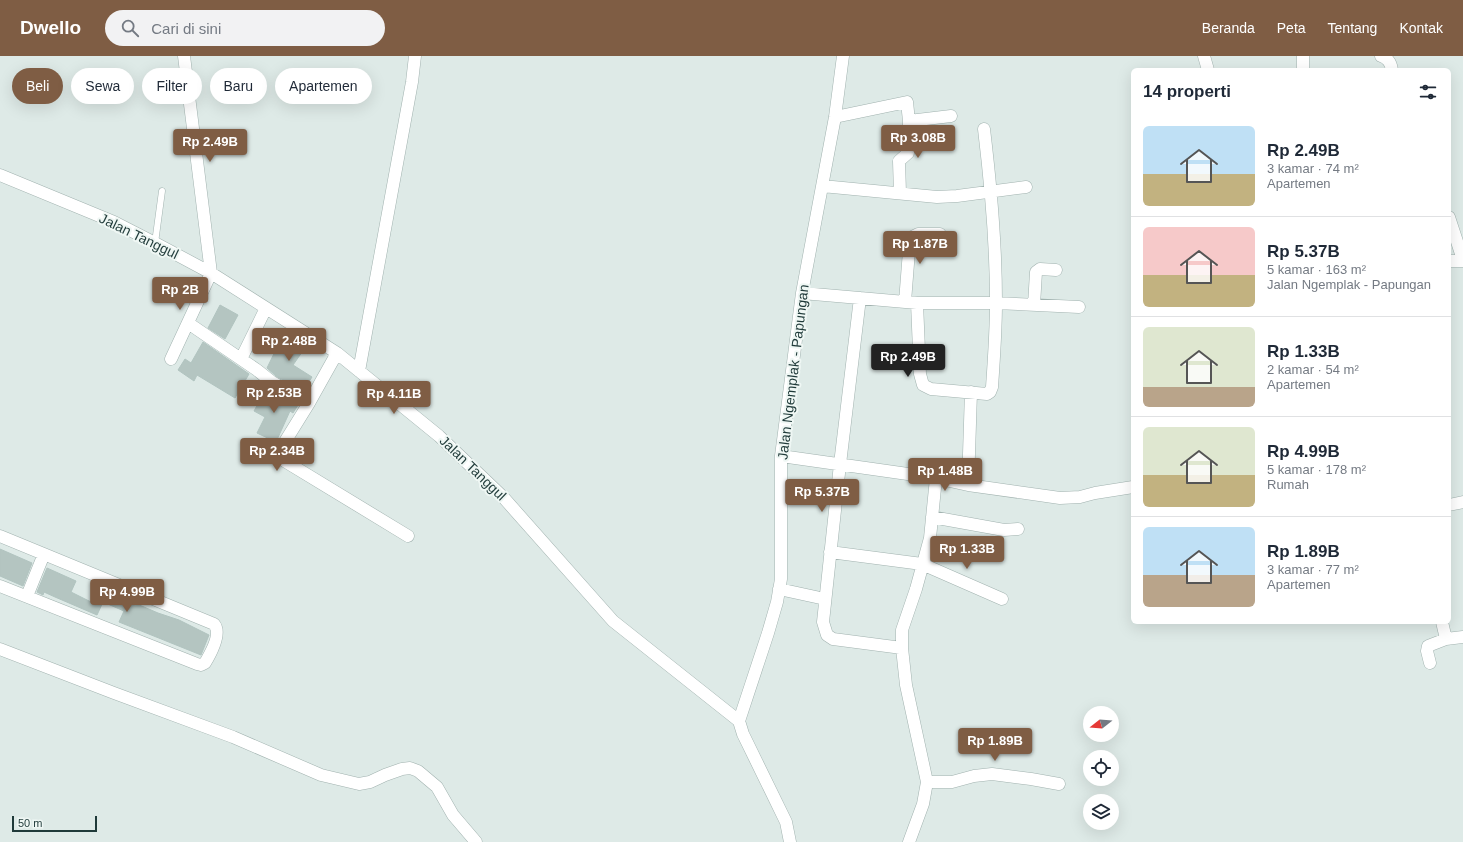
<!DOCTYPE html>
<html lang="id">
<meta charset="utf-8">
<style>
:root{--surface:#fff;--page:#f2f2f3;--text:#1f2937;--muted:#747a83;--line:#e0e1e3;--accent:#7f5d44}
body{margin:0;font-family:Helvetica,sans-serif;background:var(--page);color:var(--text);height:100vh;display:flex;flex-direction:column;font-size:15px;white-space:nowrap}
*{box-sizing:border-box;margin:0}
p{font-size:13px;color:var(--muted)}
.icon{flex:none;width:22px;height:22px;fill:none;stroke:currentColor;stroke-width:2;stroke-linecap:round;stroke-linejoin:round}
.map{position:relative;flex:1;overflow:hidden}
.details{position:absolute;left:1131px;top:12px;width:320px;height:556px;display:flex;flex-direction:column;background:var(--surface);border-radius:6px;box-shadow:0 4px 16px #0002}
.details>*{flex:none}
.banner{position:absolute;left:12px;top:12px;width:380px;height:36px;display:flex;gap:8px}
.needle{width:26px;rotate:253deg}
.buttons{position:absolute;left:1083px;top:650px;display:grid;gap:8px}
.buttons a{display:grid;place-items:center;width:36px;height:36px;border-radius:50%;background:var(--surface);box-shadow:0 4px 16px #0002;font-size:20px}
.scale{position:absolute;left:12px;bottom:10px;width:85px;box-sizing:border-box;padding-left:4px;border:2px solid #1f3a39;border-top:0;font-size:11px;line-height:14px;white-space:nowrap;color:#1f3a39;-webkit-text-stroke:3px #eff7f4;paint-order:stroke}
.price{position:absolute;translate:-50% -34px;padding:0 9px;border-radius:4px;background:var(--accent);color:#fff;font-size:13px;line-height:26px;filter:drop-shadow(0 1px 2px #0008)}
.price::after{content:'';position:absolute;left:50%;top:24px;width:12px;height:9px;margin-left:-6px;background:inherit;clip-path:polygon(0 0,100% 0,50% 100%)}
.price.selected{background:#222;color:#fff}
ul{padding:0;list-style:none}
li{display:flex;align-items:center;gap:12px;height:100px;padding:0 12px}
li+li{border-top:1px solid var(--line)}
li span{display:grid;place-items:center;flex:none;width:112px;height:80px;border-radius:6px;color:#555}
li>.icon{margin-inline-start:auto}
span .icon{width:48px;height:48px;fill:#fffc;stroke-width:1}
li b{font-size:17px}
h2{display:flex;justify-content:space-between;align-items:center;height:48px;padding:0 12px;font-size:17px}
.chip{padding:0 14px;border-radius:18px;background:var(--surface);box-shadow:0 4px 16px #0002;font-size:14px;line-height:36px}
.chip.selected{background:var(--accent);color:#fff}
header{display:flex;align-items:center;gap:24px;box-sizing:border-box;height:56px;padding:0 20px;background:var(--accent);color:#fff}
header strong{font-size:19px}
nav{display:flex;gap:22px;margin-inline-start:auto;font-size:14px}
.search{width:280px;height:36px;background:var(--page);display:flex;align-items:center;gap:10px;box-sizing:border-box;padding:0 14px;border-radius:22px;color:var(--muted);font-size:15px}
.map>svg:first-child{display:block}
</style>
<header>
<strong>Dwello</strong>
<div class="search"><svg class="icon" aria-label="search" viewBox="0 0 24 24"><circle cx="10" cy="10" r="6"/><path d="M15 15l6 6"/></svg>Cari di sini</div>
<nav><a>Beranda</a><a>Peta</a><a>Tentang</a><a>Kontak</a></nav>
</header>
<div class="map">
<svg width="1463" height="786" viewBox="0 0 1463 786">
<rect width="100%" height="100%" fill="#deeae7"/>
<path fill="#b4c5c1" stroke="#b1c4c0" d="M220 249 238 259 225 283 208 272Z
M284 277 295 282 296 281 307 289 293 309 312 321 303 335 276 320 267 312Z
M203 286 249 318 235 342 197 319 194 325 178 314 185 303 191 307Z
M267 332 298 349 293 357 290 355 276 386 257 377 265 361 254 355Z
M0 493 32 507 23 530 0 520Z
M47 512 76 525 71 536 91 546 97 532 136 550 137 548 158 557 179 564 209 579 201 599 119 566 124 555 103 546 97 559 55 541 44 536 43 539 37 536Z"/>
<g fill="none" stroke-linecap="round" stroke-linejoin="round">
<defs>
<path id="lane" d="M155 187 162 135"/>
<path id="street" d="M1204 0 1208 14
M1381 0C1388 2 1391 7 1392 14
M1303 14V0
M835 61 907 46 909 65 951 60
M0 119 114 166 155 187 211 217 337 297 439 380 503 441 613 565 739 665
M822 130 937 141 957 140 1026 131
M900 137 899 105 908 97 909 65
M1449 161 1463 204
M1449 205H1463
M802 237 917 247H996L1079 251
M860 242 840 408 823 566 827 579 833 583 902 592
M905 246 910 182 918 178H940
M917 247 920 318 923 329 931 333 987 338 990 336 992 331C994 303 996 274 996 246 996 187 991 131 984 73
M1034 249 1036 216 1040 213 1056 214
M188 267 257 314 272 326 309 347
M337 297 309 347 278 397V401L408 480
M171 303 211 217 184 0
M241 303 266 252
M359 315 412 26 415 0
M781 400 936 422 968 429 1060 442 1080 441 1095 437 1133 431
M968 429 971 336
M1449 449 1463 446
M932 461 1004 474 1018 473
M0 480 214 568C222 577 211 597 205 607L201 609 197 608 0 530
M830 496 922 508 1002 543
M779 533 825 543
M27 540 44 498
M1442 566 1446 583
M0 593 114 637 233 681 321 719 359 728 370 726 385 719 402 713 410 712 418 715 437 731 453 759 476 786
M1430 607 1427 595 1428 590 1446 583 1463 581
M927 726H952L974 720 992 718 1031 723 1059 728
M790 786 786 766 743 678 739 665 768 577 777 546 781 523V400L802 237 835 61 843 0
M909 786 923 748 927 726 906 629 902 592V574L916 533 930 482 936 422"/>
</defs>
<use href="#lane" stroke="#a1b2af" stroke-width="7"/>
<use href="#street" stroke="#a1b2af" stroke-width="13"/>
<use href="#lane" stroke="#fff" stroke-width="6"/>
<use href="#street" stroke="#fff" stroke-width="12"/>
</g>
<g text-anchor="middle" stroke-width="4" stroke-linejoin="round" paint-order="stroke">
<g font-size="14" fill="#1f3a39" stroke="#eff7f4">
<text transform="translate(139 180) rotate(26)" y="5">Jalan Tanggul</text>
<text transform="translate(793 316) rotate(-83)" y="5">Jalan Ngemplak - Papungan</text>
<text transform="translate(473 412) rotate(44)" y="5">Jalan Tanggul</text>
</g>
</g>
</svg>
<div class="buttons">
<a><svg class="needle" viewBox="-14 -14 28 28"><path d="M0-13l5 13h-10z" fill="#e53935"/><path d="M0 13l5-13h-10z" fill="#747a83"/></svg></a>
<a><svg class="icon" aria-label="locate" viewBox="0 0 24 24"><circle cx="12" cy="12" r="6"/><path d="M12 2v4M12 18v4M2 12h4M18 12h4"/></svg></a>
<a><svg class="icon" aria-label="layers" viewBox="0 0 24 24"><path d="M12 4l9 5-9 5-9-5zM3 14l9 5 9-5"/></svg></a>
</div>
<div class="scale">50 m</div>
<b class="price" style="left:918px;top:103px">Rp 3.08B</b>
<b class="price" style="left:210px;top:107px">Rp 2.49B</b>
<b class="price" style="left:920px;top:209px">Rp 1.87B</b>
<b class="price" style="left:180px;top:255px">Rp 2B</b>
<b class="price" style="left:289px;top:306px">Rp 2.48B</b>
<b class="price selected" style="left:908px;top:322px">Rp 2.49B</b>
<b class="price" style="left:274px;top:358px">Rp 2.53B</b>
<b class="price" style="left:394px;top:359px">Rp 4.11B</b>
<b class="price" style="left:277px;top:416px">Rp 2.34B</b>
<b class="price" style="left:945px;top:436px">Rp 1.48B</b>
<b class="price" style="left:822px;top:457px">Rp 5.37B</b>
<b class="price" style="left:967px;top:514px">Rp 1.33B</b>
<b class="price" style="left:127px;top:557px">Rp 4.99B</b>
<b class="price" style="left:995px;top:706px">Rp 1.89B</b>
<div class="banner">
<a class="chip selected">Beli</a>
<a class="chip">Sewa</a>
<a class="chip">Filter</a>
<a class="chip">Baru</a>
<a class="chip">Apartemen</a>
</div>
<section class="details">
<h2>14 properti<svg class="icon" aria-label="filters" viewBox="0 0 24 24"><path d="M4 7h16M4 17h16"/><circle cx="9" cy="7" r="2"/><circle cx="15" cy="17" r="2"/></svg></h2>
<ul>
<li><span style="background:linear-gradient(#bfe0f5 60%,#c2b280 0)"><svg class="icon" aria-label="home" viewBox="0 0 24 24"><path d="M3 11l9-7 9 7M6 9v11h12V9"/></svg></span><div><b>Rp 2.49B</b><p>3 kamar · 74 m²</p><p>Apartemen</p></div></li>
<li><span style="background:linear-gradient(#f6c9c9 60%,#c2b280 0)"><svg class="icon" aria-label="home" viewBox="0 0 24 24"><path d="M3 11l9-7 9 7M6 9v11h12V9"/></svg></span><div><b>Rp 5.37B</b><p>5 kamar · 163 m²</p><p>Jalan Ngemplak - Papungan</p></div></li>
<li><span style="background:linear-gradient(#dfe7d0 75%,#b9a48a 0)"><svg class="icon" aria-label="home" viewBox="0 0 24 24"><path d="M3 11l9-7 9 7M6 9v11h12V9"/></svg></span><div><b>Rp 1.33B</b><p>2 kamar · 54 m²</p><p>Apartemen</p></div></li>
<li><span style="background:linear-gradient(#dfe7d0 60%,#c2b280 0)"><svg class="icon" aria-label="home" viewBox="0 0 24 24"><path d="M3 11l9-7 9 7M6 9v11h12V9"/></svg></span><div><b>Rp 4.99B</b><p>5 kamar · 178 m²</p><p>Rumah</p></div></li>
<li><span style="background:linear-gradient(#bfe0f5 60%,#b9a48a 0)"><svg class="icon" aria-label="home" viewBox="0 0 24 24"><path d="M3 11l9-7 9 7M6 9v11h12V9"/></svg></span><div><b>Rp 1.89B</b><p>3 kamar · 77 m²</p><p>Apartemen</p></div></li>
</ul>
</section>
</div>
